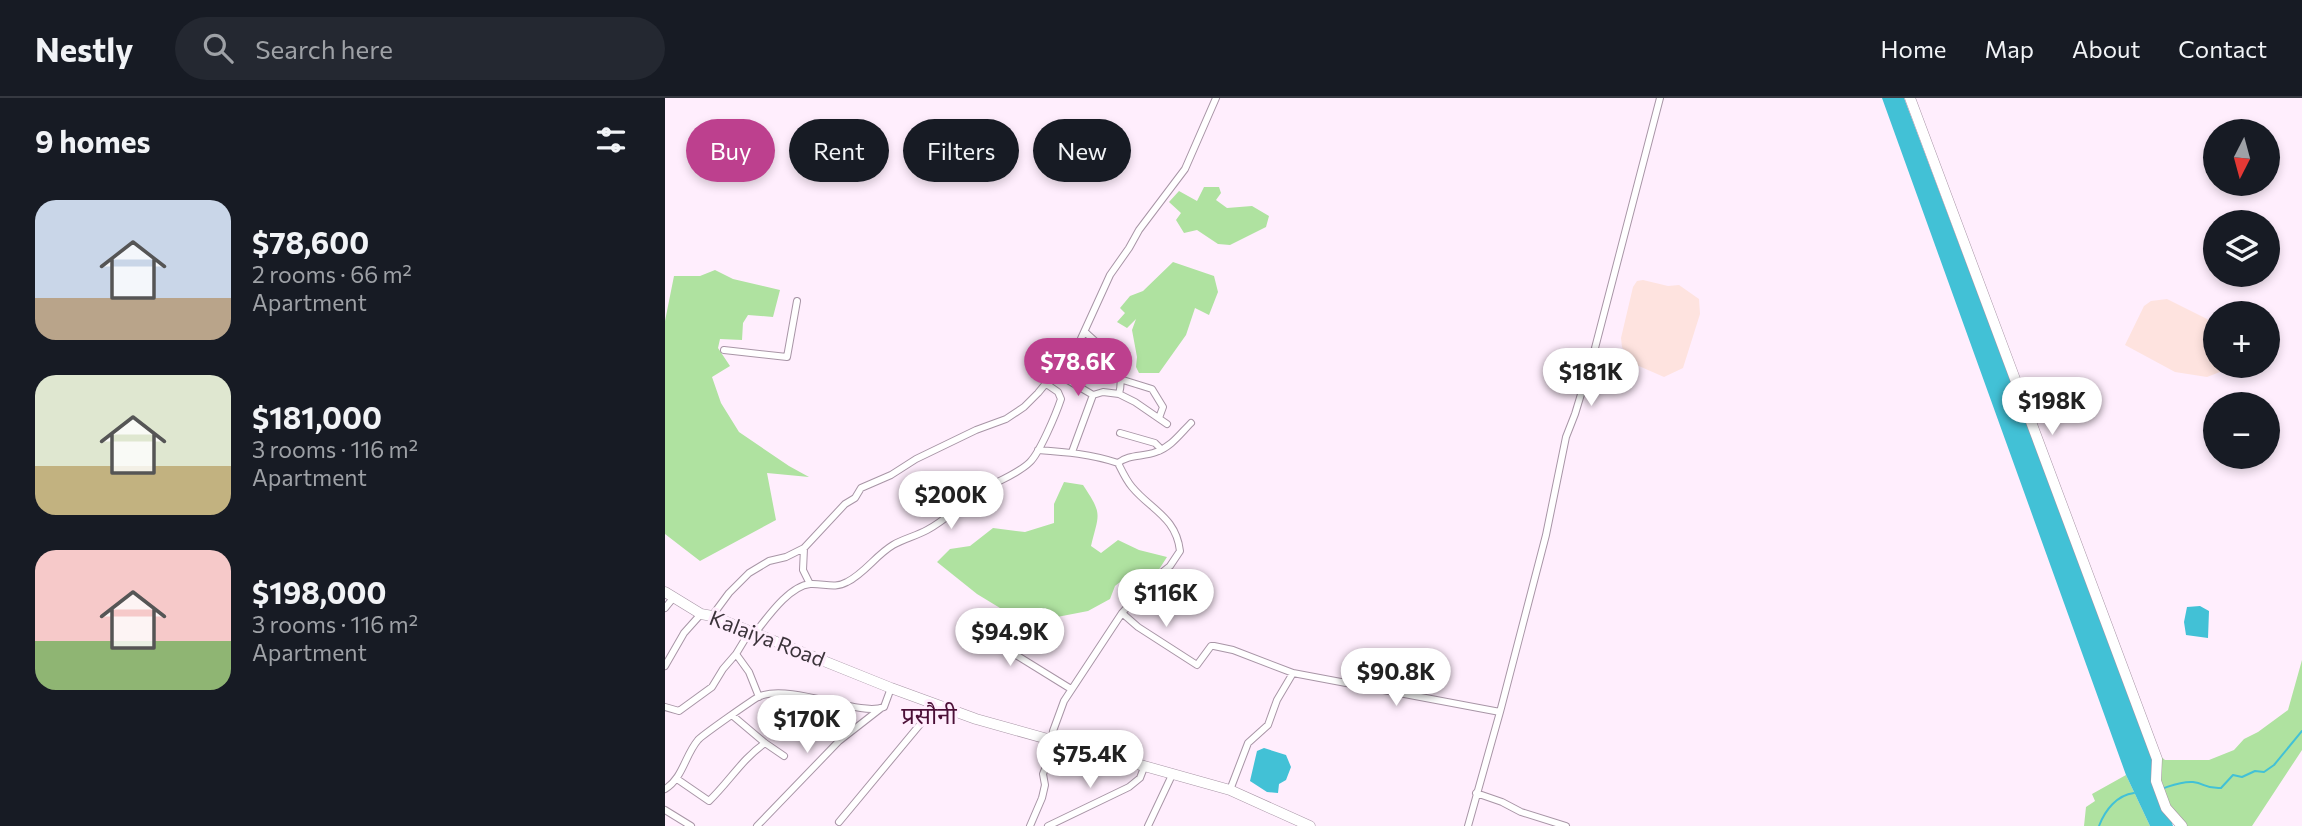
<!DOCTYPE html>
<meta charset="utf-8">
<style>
:root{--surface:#171b24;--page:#242831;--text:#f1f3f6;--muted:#9ea1a6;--line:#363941;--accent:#bd408e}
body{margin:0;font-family:Commissioner,"Noto Sans Devanagari",sans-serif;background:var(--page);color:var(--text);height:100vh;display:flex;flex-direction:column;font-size:26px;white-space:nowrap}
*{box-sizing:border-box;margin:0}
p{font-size:23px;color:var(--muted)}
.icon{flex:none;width:38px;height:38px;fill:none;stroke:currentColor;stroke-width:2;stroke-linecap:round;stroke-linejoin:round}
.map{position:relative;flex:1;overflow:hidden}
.side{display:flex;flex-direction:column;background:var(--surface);width:665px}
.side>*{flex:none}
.top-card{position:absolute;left:21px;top:21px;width:665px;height:63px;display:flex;gap:14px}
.needle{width:46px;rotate:186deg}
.controls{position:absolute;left:1538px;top:21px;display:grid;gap:14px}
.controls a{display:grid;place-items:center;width:77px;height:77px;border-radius:50%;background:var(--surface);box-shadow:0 4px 10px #0003;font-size:35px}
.price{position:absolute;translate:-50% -60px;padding:0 16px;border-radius:24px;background:#fff;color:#222;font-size:23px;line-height:46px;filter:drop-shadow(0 2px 4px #0008)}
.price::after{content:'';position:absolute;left:50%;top:42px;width:21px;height:16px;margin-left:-10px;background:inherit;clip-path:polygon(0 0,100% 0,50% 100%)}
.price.selected{background:var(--accent);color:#fff}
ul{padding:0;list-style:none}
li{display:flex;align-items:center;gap:21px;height:175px;padding:0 35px}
li span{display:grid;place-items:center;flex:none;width:196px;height:140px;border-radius:21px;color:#555}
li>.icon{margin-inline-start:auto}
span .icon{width:84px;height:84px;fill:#fffc;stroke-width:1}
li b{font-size:30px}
h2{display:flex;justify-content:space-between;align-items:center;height:84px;padding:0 35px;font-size:30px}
.tag{padding:0 24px;border-radius:32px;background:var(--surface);box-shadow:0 4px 10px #0003;font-size:24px;line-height:63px}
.tag.selected{background:var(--accent);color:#fff}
header{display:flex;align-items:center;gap:42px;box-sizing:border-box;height:98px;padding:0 35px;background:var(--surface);border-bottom:2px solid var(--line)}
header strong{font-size:33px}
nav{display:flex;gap:38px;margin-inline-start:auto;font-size:24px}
.search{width:490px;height:63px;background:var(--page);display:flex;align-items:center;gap:18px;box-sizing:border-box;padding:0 24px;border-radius:38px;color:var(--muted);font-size:26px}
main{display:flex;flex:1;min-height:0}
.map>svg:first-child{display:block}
</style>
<header>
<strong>Nestly</strong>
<div class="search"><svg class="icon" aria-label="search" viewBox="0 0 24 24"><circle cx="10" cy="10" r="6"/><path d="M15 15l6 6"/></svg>Search here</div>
<nav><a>Home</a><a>Map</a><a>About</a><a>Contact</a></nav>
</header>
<main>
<section class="side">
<h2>9 homes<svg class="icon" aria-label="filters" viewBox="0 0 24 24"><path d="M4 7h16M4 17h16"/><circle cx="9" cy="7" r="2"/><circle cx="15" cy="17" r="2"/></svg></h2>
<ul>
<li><span style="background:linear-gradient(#c9d6e8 70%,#b9a48a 0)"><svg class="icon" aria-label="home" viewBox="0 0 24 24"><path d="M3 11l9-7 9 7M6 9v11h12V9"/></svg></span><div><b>$78,600</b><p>2 rooms · 66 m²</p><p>Apartment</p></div></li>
<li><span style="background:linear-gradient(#dfe7d0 65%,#c2b280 0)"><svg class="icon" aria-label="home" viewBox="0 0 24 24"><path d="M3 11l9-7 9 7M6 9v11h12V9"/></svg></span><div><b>$181,000</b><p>3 rooms · 116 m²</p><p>Apartment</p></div></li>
<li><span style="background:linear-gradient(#f6c9c9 65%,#8fb573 0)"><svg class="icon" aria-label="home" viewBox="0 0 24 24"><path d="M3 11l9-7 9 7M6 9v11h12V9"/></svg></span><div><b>$198,000</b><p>3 rooms · 116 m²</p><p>Apartment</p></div></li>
</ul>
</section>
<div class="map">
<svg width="1637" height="728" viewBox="0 0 1637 728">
<rect width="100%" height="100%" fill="#ffeefd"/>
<path fill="#fee3df" d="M978 182 1003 188 1014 187 1034 201 1035 216 1018 270 999 279 967 265 957 249 956 240 968 189 972 183Z
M1502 201 1550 225V268H1563L1560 272 1542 279 1510 274 1460 247 1479 208 1486 203Z"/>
<path fill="#afe2a0" d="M539 89H554L556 95 551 102 562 110 587 108 604 118 601 129 565 147 553 146 532 132 519 135 511 122 516 115 504 104 514 93 532 103Z
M508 164 549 178 553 194 544 217 530 210 521 237 494 275H474L471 269 472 259 467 232 471 221 462 230 452 224 460 215 455 210 465 198 478 193Z
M50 172 68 181 115 192 108 219 83 217 78 225 77 242 55 241 53 250 65 268 47 279 56 305 74 334 124 368 144 379 102 375 111 422 35 463 0 436V223L9 178H35Z
M399 384 418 387C438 417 434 415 426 448L436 455 453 442 474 452 502 459 493 473 472 494 460 480 450 488 445 501 423 513 392 519 380 510 366 523 346 524 335 510 312 496 272 464 285 451 305 448 328 430 360 434 389 425V406Z
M1637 562V652L1587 728H1522L1501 702 1496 687 1494 657 1500 662H1544L1569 652 1579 641 1593 634 1623 612Z
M1461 677 1485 728H1419L1421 709 1430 703 1427 696Z"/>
<path fill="#42c1d6" d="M1217 0H1239L1479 636 1508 728H1485L1461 677Z
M1535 508 1544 513 1543 540 1521 537 1519 524 1522 509Z
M599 650 621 657 626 669 621 682 614 686 613 695 602 694 585 683 592 653Z"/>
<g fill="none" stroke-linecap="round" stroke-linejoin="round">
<path stroke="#42c1d6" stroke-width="2" d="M1499 690C1508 687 1518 683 1528 684 1540 685 1540 691 1556 690L1568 677 1577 679 1590 673 1599 674 1609 667 1637 633
M1434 728C1440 712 1452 697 1469 695"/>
<defs>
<path id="street" d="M420 234C440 253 462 266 454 296L470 304 502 326
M59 252 122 259 132 203
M389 274 428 297
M458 282 487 291 498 309 494 320
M455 335 490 345 495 350 494 353
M407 354 428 297 438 294 454 296
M453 365C464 356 478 359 491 354 506 349 515 336 526 325
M139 450 138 472 145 486
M0 510 9 499
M457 515 473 529 532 567 546 548H549L568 552 628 575 835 614 803 728
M47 518 64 495 84 475 104 463 121 459 139 450 180 406 190 400 196 390 226 377 251 361 311 332 341 321 359 309 373 295 414 245 445 177 464 150 474 132 520 71 551 0
M302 524 322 539 406 591
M85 533 71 556 84 574 94 599
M90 535C102 520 124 488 145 486 158 485 170 491 182 484 200 475 211 457 228 447 238 441 251 438 262 432 283 421 299 403 319 391 333 383 353 376 365 364 375 354 391 316 396 301L393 294 380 285
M0 568 19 535 36 516
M0 609 14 613 47 589 58 571 71 556
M835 614 881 437 901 339 910 316 930 250 995 0
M68 618 100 645 119 658
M12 681 44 703C64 684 77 661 100 645
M0 691C18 680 20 657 33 642 36 638 90 600 95 598 129 586 194 619 219 609L226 590
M565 692 583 645 603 627 612 602 628 575
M811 695 837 704 856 714 901 728
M0 712 26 728
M174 724 272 606
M92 728 174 643 215 611
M365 728 377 700 380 687 378 676 384 661 388 633 399 603 457 515 485 484 505 468 515 453C511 419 486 412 467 389 461 382 457 373 453 365 426 356 401 354 373 352
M383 728 464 689 475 680 480 667
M483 728 508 675"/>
<path id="secondary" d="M1245 0 1492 661 1491 683 1501 710 1517 728
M0 494 36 516 47 518 226 590 311 621 565 692 645 728"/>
</defs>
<use href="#street" stroke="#a895a6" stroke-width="8"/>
<use href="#secondary" stroke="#a895a6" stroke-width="11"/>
<use href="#street" stroke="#fff" stroke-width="6"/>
<use href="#secondary" stroke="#fff" stroke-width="10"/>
</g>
<g text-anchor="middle" stroke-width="6" stroke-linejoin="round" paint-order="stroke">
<g font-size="21" fill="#3b333a" stroke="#ffeefd">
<text transform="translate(102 541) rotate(21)" y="7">Kalaiya Road</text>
</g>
<g font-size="24" fill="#4c1037" stroke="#ffeefd">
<text x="264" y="626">प्रसौनी</text>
</g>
</g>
</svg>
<div class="controls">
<a><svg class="needle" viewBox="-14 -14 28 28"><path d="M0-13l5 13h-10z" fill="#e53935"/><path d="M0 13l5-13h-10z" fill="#9ea1a6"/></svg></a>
<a><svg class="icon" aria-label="layers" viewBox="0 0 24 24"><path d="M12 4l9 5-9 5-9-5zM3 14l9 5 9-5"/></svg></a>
<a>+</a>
<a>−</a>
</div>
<b class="price selected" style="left:413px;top:300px">$78.6K</b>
<b class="price" style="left:926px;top:310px">$181K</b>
<b class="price" style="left:1387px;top:339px">$198K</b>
<b class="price" style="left:286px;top:433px">$200K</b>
<b class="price" style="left:501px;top:531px">$116K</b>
<b class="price" style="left:345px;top:570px">$94.9K</b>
<b class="price" style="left:731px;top:610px">$90.8K</b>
<b class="price" style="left:142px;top:657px">$170K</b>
<b class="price" style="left:425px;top:692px">$75.4K</b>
<div class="top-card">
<a class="tag selected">Buy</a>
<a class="tag">Rent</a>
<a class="tag">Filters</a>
<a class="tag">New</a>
</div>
</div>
</main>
